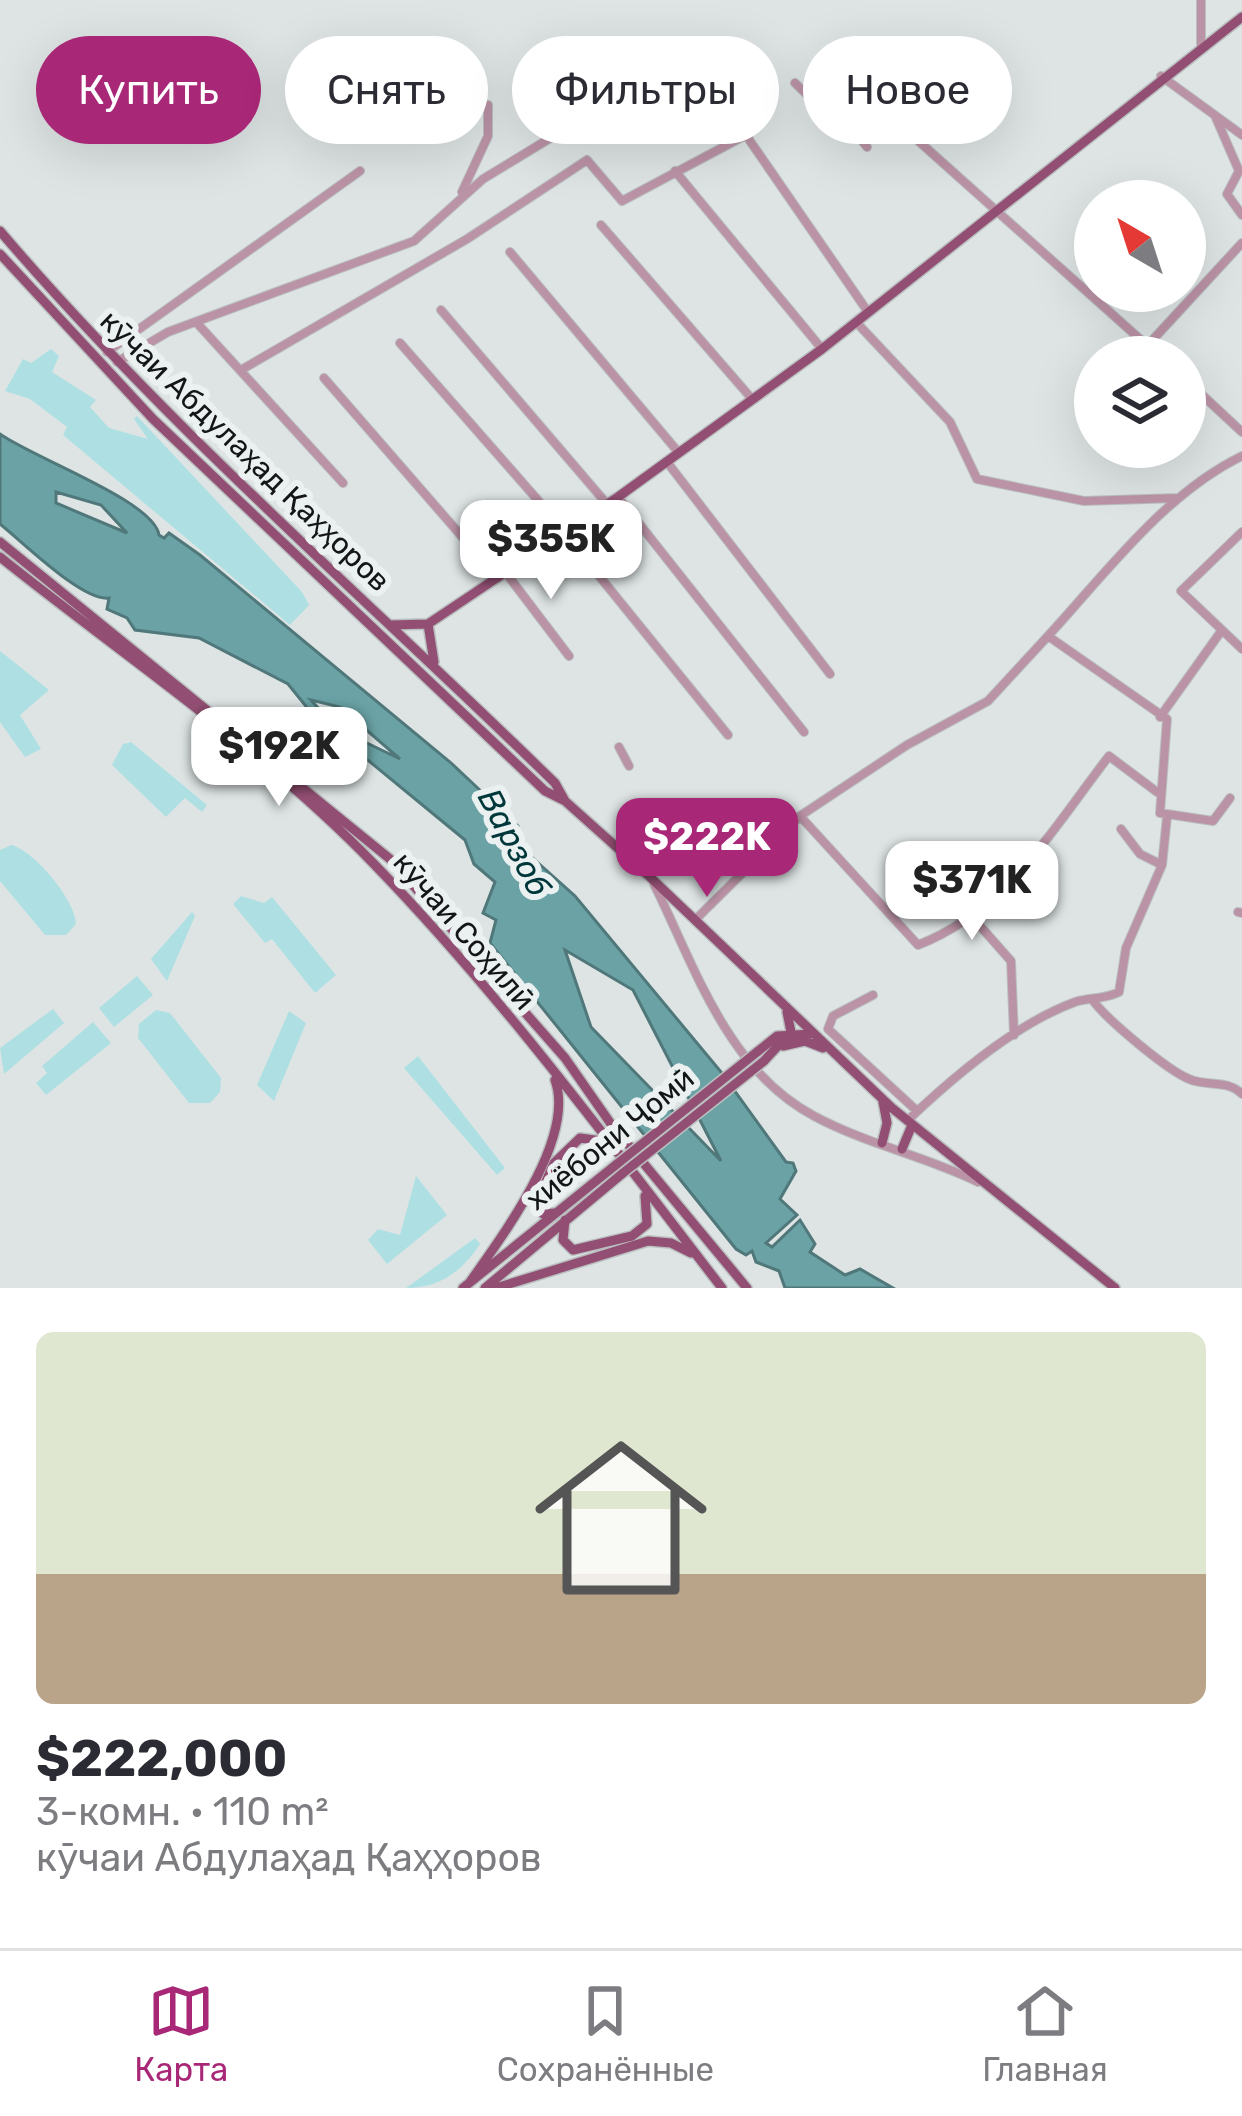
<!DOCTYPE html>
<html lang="ru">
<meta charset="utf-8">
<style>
:root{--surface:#fff;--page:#f2f2f3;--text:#2b2b33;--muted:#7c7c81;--line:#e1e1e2;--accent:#a82776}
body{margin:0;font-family:Rubik,sans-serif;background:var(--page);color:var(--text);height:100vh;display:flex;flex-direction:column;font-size:45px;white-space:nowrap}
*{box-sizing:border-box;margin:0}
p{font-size:39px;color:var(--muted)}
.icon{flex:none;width:66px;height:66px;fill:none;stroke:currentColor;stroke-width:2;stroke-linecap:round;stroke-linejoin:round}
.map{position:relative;height:1288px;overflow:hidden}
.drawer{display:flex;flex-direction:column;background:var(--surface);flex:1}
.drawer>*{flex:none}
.banner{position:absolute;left:36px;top:36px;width:1170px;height:108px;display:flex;gap:24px}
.needle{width:78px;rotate:321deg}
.tools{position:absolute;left:1074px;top:180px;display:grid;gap:24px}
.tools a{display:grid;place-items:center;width:132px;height:132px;border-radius:50%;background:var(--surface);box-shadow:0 12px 48px #0002;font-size:60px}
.price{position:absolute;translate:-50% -102px;padding:0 27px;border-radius:24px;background:#fff;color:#222;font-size:39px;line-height:78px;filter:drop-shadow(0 3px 6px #0008)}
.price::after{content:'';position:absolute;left:50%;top:72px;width:36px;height:27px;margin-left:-18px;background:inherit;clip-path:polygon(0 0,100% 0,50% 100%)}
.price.active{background:var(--accent);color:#fff}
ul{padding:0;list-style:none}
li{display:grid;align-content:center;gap:24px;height:636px;padding:0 36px}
li span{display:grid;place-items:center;height:372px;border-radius:18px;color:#555}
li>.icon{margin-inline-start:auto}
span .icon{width:216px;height:216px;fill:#fffc;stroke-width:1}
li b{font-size:51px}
.chip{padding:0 42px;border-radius:54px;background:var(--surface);box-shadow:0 12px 48px #0002;font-size:42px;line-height:108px}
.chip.active{background:var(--accent);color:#fff}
.tabs{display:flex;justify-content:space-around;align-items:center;height:168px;border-top:3px solid var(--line);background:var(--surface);font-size:33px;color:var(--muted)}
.tabs a{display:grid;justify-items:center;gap:6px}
.tabs .active{color:var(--accent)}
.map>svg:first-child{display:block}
</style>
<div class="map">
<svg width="1242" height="1288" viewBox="0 0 1242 1288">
<rect width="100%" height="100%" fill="#dee4e4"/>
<path fill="#aee0e3" d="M51 349 59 356 52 372 96 400 90 407 109 428 148 439 134 419 137 416 302 592 309 605 290 625 63 435 67 427 30 399 5 391 23 359 31 363Z
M0 651 49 690 20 715 41 749 25 757 0 722Z
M131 742 207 805 202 812 185 798 166 817 112 765 123 744Z
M11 845C34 850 76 901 76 924L66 935H45L0 881V850Z
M241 896 264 903 272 897 336 975 315 993 272 939 265 943 233 904Z
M192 912 195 916 167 981 151 959Z
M137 976 153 995 114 1027 99 1008Z
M53 1009 64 1023 4 1074 0 1048Z
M156 1010 170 1013 221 1078 220 1092 210 1103H189L138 1038 139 1024Z
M289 1011 306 1023 274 1101 257 1085Z
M93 1022 111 1043 46 1095 36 1083 47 1073 42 1066Z
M418 1056 505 1168 497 1175 404 1068Z
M416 1176 447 1215 387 1264 368 1240 378 1229 400 1235Z
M475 1238 480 1244C462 1272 439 1288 406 1288Z"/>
<path fill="#6aa2a5" stroke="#50787a" stroke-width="3" fill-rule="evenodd" d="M0 434C33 458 154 501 159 535L164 538 169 533 200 555 450 762 518 826 517 844 575 896 721 1072 786 1162 793 1163 796 1171 780 1199 797 1215 766 1243 772 1247 800 1220 815 1244 810 1252 845 1275 860 1269 893 1288H785L779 1271 756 1262 752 1251 746 1255 736 1249 490 943 496 920 483 913 495 882 474 864 465 840 313 715 288 684 199 638 135 630 127 618 107 609 109 598C83 602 24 543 0 524ZM56 492 101 505 127 533 56 503ZM311 700 340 707 400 759 336 728ZM565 950 633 990 721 1161 591 1027Z"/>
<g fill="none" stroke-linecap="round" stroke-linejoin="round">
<defs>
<path id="minor" d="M1201 47V0
M1161 76 1242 135
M795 83 826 113 859 93 867 95 1160 357
M836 108 867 147
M734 109 750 141 868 312
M1216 118 1239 171 1227 194 1242 215
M675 171 822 349
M462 192 488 136V105
M601 225 752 399
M510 252 679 453
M441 310 607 504
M196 322 343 483
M856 322 950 422 977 479 1084 501 1178 498
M400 343 536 498 728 735
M1147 346 1242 243
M107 352 360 171
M117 362 168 332 414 241 483 179 603 106 612 77 635 57
M241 370 467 239 587 160 622 201 746 135
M324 378 498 578
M1185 379 1242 432
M667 462 830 674
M618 497 804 732
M1242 532 1181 591 1242 649
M506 573 569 656
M1160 717 1222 630
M619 747 629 766
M1230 798 1213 821 1160 813 1167 719 1048 636C1106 573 1164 494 1242 456
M800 816 918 945C1005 912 1054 827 1109 756L1157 792
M1121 829 1140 854 1162 865
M654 884C695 967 727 1070 814 1116 866 1144 925 1156 978 1182
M1238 912 1242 913
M973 918 1011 961 1014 1035
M695 920 800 816 907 745 988 701 1048 636
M873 995 833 1016 828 1029 917 1111
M1094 1002C1110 1022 1167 1070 1189 1079 1207 1087 1227 1079 1242 1094
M907 1121C953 1077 1015 1024 1075 1002 1090 997 1103 1000 1119 992L1126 948 1162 865 1167 817"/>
<path id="major" d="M0 231C169 429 368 600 555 783L565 801
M0 254 153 419 545 791 565 801 650 877 892 1108 1115 1288
M0 542 390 859 565 1058 611 1124 747 1288
M0 557C125 657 263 749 374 864 501 995 611 1144 722 1288
M428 624 434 662
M390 625 428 624 618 497 822 349 1242 17
M783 1046 805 1041 823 1048
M757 1052 777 1036 811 1034
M764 1061 791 1032 787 1012
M882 1143 887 1123 883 1102
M902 1149 912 1125
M554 1213 543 1214 536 1204 554 1163 580 1138 602 1141
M565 1220 563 1240 573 1250 632 1236 647 1224 645 1196
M470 1282C503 1235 576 1138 555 1080
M463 1288 617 1164
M485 1288 623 1173
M496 1288 648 1241 671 1243 691 1253"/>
</defs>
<use href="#minor" stroke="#babfbf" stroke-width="10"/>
<use href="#major" stroke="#babfbf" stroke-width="12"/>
<use href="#minor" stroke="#bb93a6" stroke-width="8"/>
<use href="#major" stroke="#934f73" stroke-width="9"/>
<defs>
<path id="major-bridge" d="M617 1164 757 1052
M623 1173 764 1061"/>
</defs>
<use href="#major-bridge" stroke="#babfbf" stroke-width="12" stroke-linecap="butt"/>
<use href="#major-bridge" stroke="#934f73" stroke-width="9"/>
</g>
<g text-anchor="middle" stroke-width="12" stroke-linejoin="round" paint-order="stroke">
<g font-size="30" fill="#141616" stroke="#ebf1f1">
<text transform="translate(245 451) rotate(44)" y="10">кӯчаи Абдулаҳад Қаҳҳоров</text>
<text transform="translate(464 931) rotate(49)" y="10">кӯчаи Соҳилӣ</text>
<text transform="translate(610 1139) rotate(-39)" y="10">хиёбони Ҷомӣ</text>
</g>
<g font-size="33" font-style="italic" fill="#00373a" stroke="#ebf1f1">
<text transform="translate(515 842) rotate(62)" y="12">Варзоб</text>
</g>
</g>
</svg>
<div class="tools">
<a><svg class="needle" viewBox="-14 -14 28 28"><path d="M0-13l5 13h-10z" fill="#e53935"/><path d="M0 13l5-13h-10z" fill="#7c7c81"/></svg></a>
<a><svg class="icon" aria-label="layers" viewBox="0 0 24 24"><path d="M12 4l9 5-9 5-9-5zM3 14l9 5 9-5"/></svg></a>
</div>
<b class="price" style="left:551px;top:602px">$355K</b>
<b class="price" style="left:279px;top:809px">$192K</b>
<b class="price active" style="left:707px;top:900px">$222K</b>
<b class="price" style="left:972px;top:943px">$371K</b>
<div class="banner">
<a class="chip active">Купить</a>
<a class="chip">Снять</a>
<a class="chip">Фильтры</a>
<a class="chip">Новое</a>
</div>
</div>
<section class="drawer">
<ul>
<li><span style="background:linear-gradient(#dfe7d0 65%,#b9a48a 0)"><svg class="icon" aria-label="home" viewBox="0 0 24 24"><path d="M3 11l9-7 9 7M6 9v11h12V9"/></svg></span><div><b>$222,000</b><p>3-комн. · 110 m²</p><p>кӯчаи Абдулаҳад Қаҳҳоров</p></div></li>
</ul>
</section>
<nav class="tabs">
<a class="active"><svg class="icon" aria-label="map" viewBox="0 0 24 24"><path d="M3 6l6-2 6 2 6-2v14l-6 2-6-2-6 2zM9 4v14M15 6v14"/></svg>Карта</a>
<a><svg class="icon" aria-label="saved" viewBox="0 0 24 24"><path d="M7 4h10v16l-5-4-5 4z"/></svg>Сохранённые</a>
<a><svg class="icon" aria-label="home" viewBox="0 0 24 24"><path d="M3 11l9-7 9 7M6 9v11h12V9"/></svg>Главная</a>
</nav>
